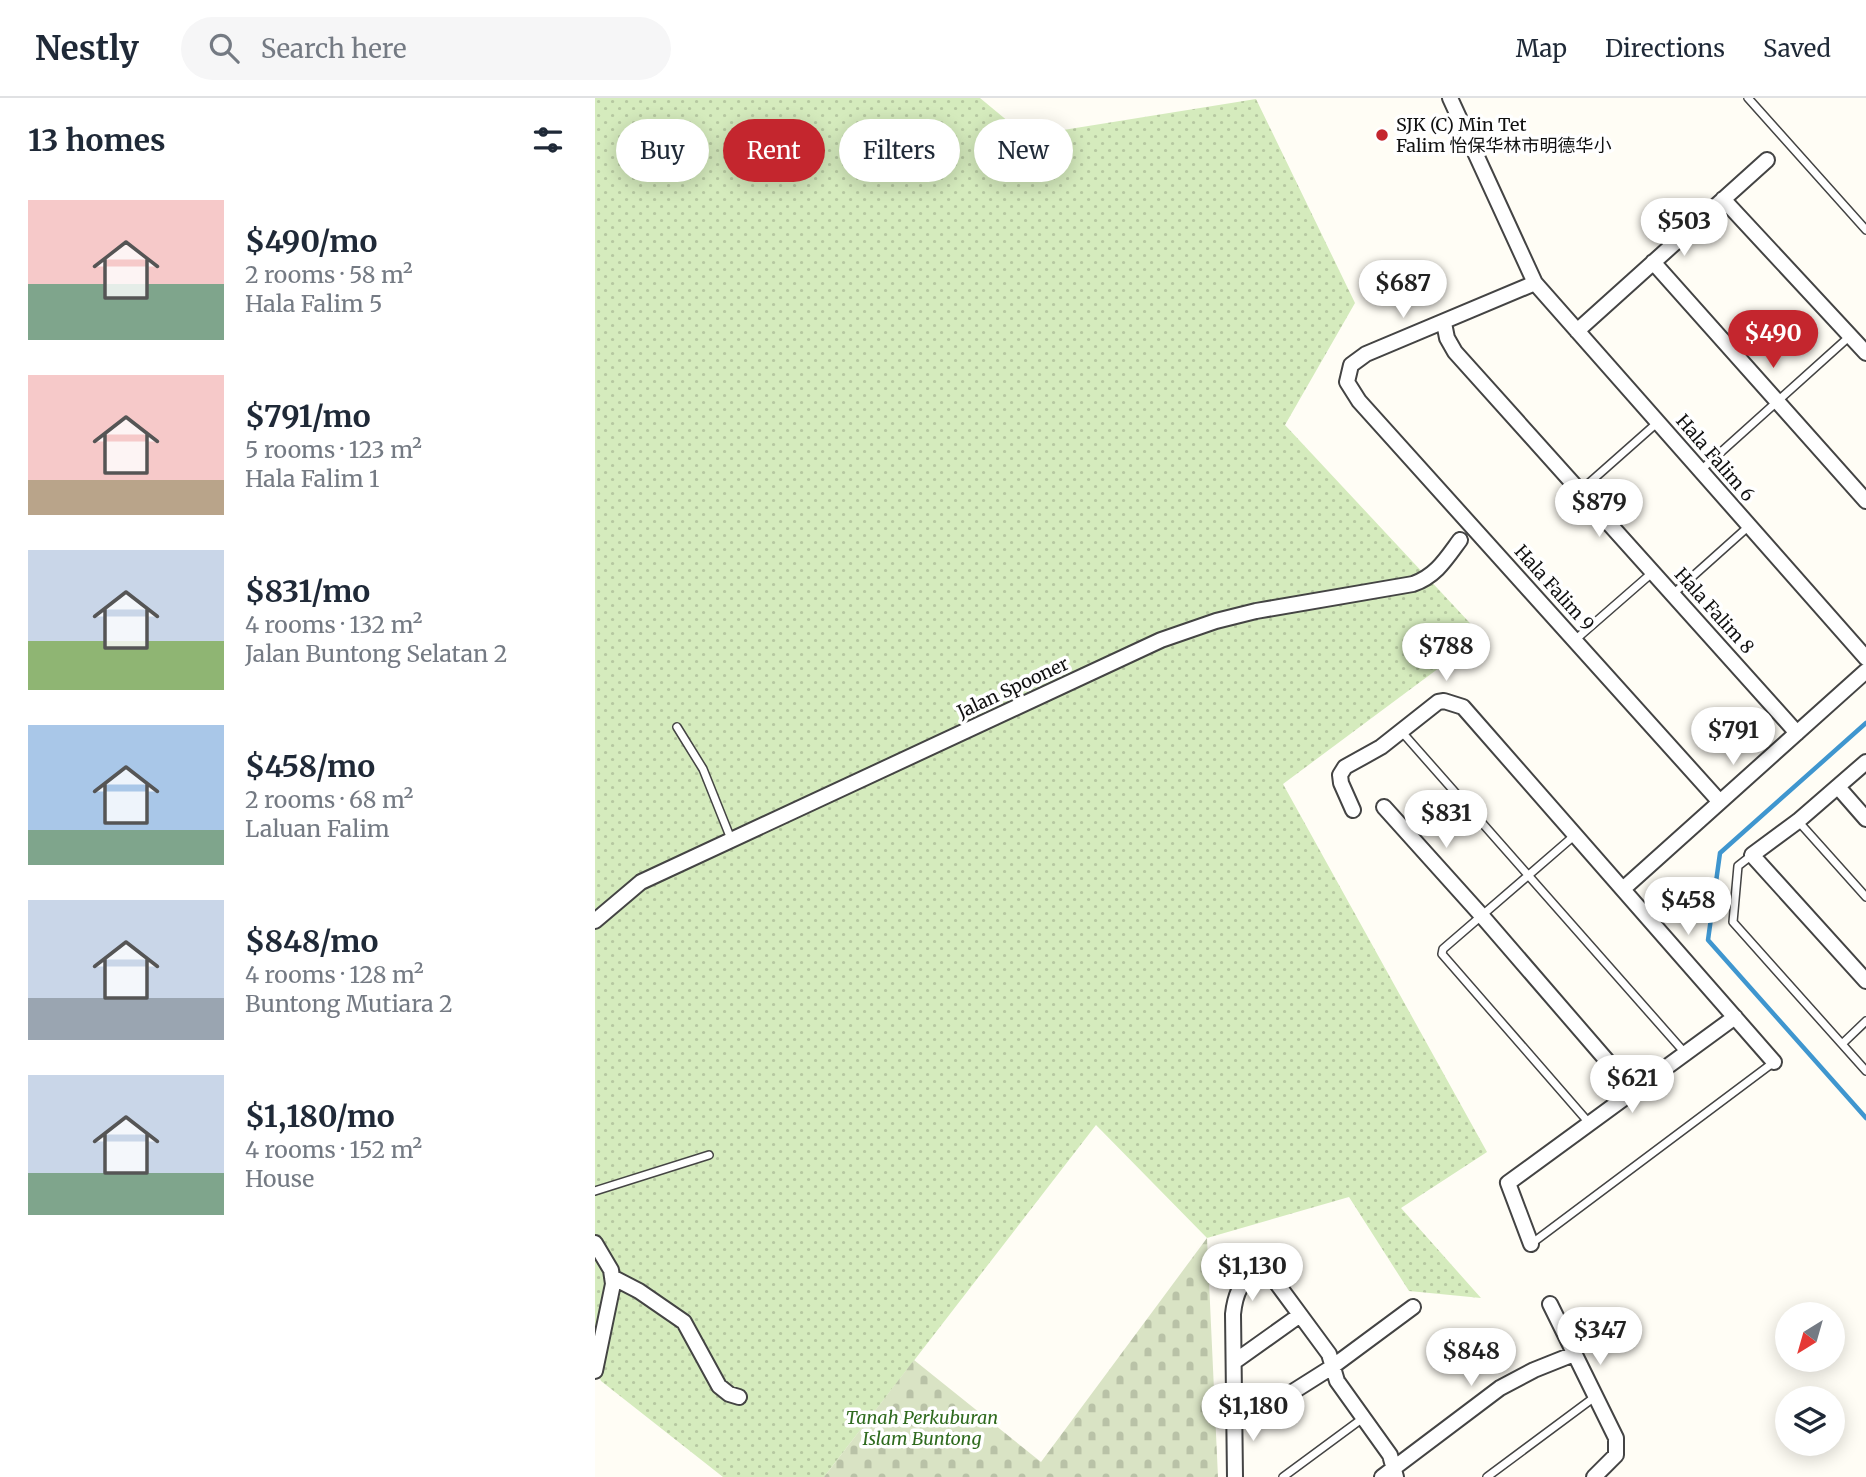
<!DOCTYPE html>
<meta charset="utf-8">
<style>
:root{--surface:#fff;--page:#f6f6f7;--text:#1f2937;--muted:#747a83;--line:#e0e1e3;--accent:#c4262e}
body{margin:0;font-family:Merriweather,"Noto Sans SC",serif;background:var(--page);color:var(--text);height:100vh;display:flex;flex-direction:column;font-size:26px;white-space:nowrap}
*{box-sizing:border-box;margin:0}
p{font-size:23px;color:var(--muted)}
.icon{flex:none;width:38px;height:38px;fill:none;stroke:currentColor;stroke-width:2;stroke-linecap:round;stroke-linejoin:round}
.map{position:relative;flex:1;overflow:hidden}
.sheet{display:flex;flex-direction:column;background:var(--surface);width:595px}
.sheet>*{flex:none}
.guide{position:absolute;left:21px;top:21px;width:665px;height:63px;display:flex;gap:14px}
.needle{width:46px;rotate:217deg}
.fabs{position:absolute;left:1180px;top:1204px;display:grid;gap:14px}
.fabs a{display:grid;place-items:center;width:70px;height:70px;border-radius:50%;background:var(--surface);box-shadow:0 4px 18px #0003;font-size:35px}
.price{position:absolute;translate:-50% -60px;padding:0 16px;border-radius:24px;background:#fff;color:#222;font-size:23px;line-height:46px;filter:drop-shadow(0 2px 4px #0008)}
.price::after{content:'';position:absolute;left:50%;top:42px;width:21px;height:16px;margin-left:-10px;background:inherit;clip-path:polygon(0 0,100% 0,50% 100%)}
.price.on{background:var(--accent);color:#fff}
ul{padding:0;list-style:none}
li{display:flex;align-items:center;gap:21px;height:175px;padding:0 28px}
li span{display:grid;place-items:center;flex:none;width:196px;height:140px;border-radius:0px;color:#555}
li>.icon{margin-inline-start:auto}
span .icon{width:84px;height:84px;fill:#fffc;stroke-width:1}
li b{font-size:30px}
h2{display:flex;justify-content:space-between;align-items:center;height:84px;padding:0 28px;font-size:30px}
.tag{padding:0 24px;border-radius:32px;background:var(--surface);box-shadow:0 4px 18px #0003;font-size:24px;line-height:63px}
.tag.on{background:var(--accent);color:#fff}
header{display:flex;align-items:center;gap:42px;box-sizing:border-box;height:98px;padding:0 35px;background:var(--surface);border-bottom:2px solid var(--line)}
header strong{font-size:33px}
nav{display:flex;gap:38px;margin-inline-start:auto;font-size:24px}
.search{width:490px;height:63px;background:var(--page);display:flex;align-items:center;gap:18px;box-sizing:border-box;padding:0 24px;border-radius:38px;color:var(--muted);font-size:26px}
main{display:flex;flex:1;min-height:0}
.map>svg:first-child{display:block}
</style>
<header>
<strong>Nestly</strong>
<div class="search"><svg class="icon" aria-label="search" viewBox="0 0 24 24"><circle cx="10" cy="10" r="6"/><path d="M15 15l6 6"/></svg>Search here</div>
<nav><a>Map</a><a>Directions</a><a>Saved</a></nav>
</header>
<main>
<section class="sheet">
<h2>13 homes<svg class="icon" aria-label="filters" viewBox="0 0 24 24"><path d="M4 7h16M4 17h16"/><circle cx="9" cy="7" r="2"/><circle cx="15" cy="17" r="2"/></svg></h2>
<ul>
<li><span style="background:linear-gradient(#f6c9c9 60%,#7fa58c 0)"><svg class="icon" aria-label="home" viewBox="0 0 24 24"><path d="M3 11l9-7 9 7M6 9v11h12V9"/></svg></span><div><b>$490/mo</b><p>2 rooms · 58 m²</p><p>Hala Falim 5</p></div></li>
<li><span style="background:linear-gradient(#f6c9c9 75%,#b9a48a 0)"><svg class="icon" aria-label="home" viewBox="0 0 24 24"><path d="M3 11l9-7 9 7M6 9v11h12V9"/></svg></span><div><b>$791/mo</b><p>5 rooms · 123 m²</p><p>Hala Falim 1</p></div></li>
<li><span style="background:linear-gradient(#c9d6e8 65%,#8fb573 0)"><svg class="icon" aria-label="home" viewBox="0 0 24 24"><path d="M3 11l9-7 9 7M6 9v11h12V9"/></svg></span><div><b>$831/mo</b><p>4 rooms · 132 m²</p><p>Jalan Buntong Selatan 2</p></div></li>
<li><span style="background:linear-gradient(#a9c7e8 75%,#7fa58c 0)"><svg class="icon" aria-label="home" viewBox="0 0 24 24"><path d="M3 11l9-7 9 7M6 9v11h12V9"/></svg></span><div><b>$458/mo</b><p>2 rooms · 68 m²</p><p>Laluan Falim</p></div></li>
<li><span style="background:linear-gradient(#c9d6e8 70%,#9aa5b1 0)"><svg class="icon" aria-label="home" viewBox="0 0 24 24"><path d="M3 11l9-7 9 7M6 9v11h12V9"/></svg></span><div><b>$848/mo</b><p>4 rooms · 128 m²</p><p>Buntong Mutiara 2</p></div></li>
<li><span style="background:linear-gradient(#c9d6e8 70%,#7fa58c 0)"><svg class="icon" aria-label="home" viewBox="0 0 24 24"><path d="M3 11l9-7 9 7M6 9v11h12V9"/></svg></span><div><b>$1,180/mo</b><p>4 rooms · 152 m²</p><p>House</p></div></li>
</ul>
</section>
<div class="map">
<svg width="1271" height="1379" viewBox="0 0 1271 1379">
<defs>
<pattern id="grass-dots" width="8" height="8" patternUnits="userSpaceOnUse" patternTransform="scale(1.75)"><rect width="8" height="8" fill="#d5ebbd"/><path d="M2 2h.1M6 6h.1" fill="none" stroke="#b6c8a1" stroke-width="1.8" stroke-linecap="round"/></pattern>
<pattern id="cemetery-stones" width="16" height="16" patternUnits="userSpaceOnUse" patternTransform="scale(1.75)"><rect width="16" height="16" fill="#d9e3c4"/><path d="M2 7V4a2 2 0 0 1 4 0v3zM10 15v-3a2 2 0 0 1 4 0v3z" fill="#b9c2a7"/></pattern>
</defs>
<rect width="100%" height="100%" fill="#fffdf5"/>
<path fill="url(#grass-dots)" d="M0 0H385L431 38 661 1 760 205 690 327 887 538 688 686 892 1054 806 1110 886 1200 814 1193 754 1099 612 1140 501 1027 229 1379H128L6 1283 0 1270Z"/>
<path fill="url(#cemetery-stones)" d="M612 1140 623 1379H229L319 1262 446 1364Z"/>
<g fill="none" stroke-linecap="round" stroke-linejoin="round">
<path stroke="#3f96cf" stroke-width="4.5" d="M1271 625 1125 755 1113 842 1271 1020"/>
<defs>
<path id="service" d="M1153 0 1271 132
M1106 372 1255 238
M985 393 1063 324
M1078 496 1154 428
M980 542 1058 474
M82 629 108 671 136 741
M806 633 1090 955
M1203 723 1271 799
M980 737 848 851 847 856 995 1026
M1157 757 1143 768 1138 824 1271 973
M1247 946 1271 923
M0 1093 114 1057
M936 1146 1179 964
M688 1379 768 1320
M892 1379 1001 1298"/>
<path id="minor" d="M855 0 940 185 1271 560
M1128 101 1271 255
M1058 164 1271 403
M940 185 771 256 756 267 752 284 764 303 1125 704
M849 225 852 240 860 254 1202 635
M982 233 1172 62
M1271 664 1203 723 1157 757 1271 883
M1243 689 1271 721
M789 709 887 818 1039 994
M758 712 746 685 745 677 750 669 786 649 843 604 849 603 868 609 1179 964
M1028 791 1271 573
M0 823 46 784 566 542 621 523 661 513 818 486C841 478 851 461 865 442
M0 1145 16 1172 18 1186 0 1273
M936 1146 913 1085 1140 919
M17 1179 44 1193 89 1224 124 1288 134 1296 144 1299
M955 1206 1021 1340V1357L999 1379
M639 1264 705 1217
M640 1310H667L680 1305 737 1269 818 1209
M640 1379 638 1216C640 1197 646 1179 666 1172L675 1176 734 1256 742 1283 795 1357 801 1379
M787 1379 905 1290 939 1272 979 1256"/>
</defs>
<use href="#service" stroke="#444" stroke-width="10"/>
<use href="#minor" stroke="#444" stroke-width="18"/>
<use href="#service" stroke="#fff" stroke-width="7"/>
<use href="#minor" stroke="#fff" stroke-width="14"/>
</g>
<circle fill="#c4262e" stroke="#fff" stroke-width="2.5" cx="787" cy="37" r="7"/>
<g text-anchor="middle" stroke-width="7" stroke-linejoin="round" paint-order="stroke">
<g font-size="18" fill="#111" stroke="#fff" text-anchor="start">
<text x="801" y="33">SJK (C) Min Tet<tspan x="801" dy="21">Falim 怡保华林市明德华小</tspan></text>
</g>
<g font-size="18" fill="#111" stroke="#fff">
<text transform="translate(1120 360) rotate(49)" y="6">Hala Falim 6</text>
<text transform="translate(959 490) rotate(48)" y="6">Hala Falim 9</text>
<text transform="translate(1119 513) rotate(48)" y="6">Hala Falim 8</text>
<text transform="translate(418 590) rotate(-25)" y="6">Jalan Spooner</text>
</g>
<g font-size="18" font-style="italic" fill="#2f6b1f" stroke="#fff">
<text x="327" y="1326">Tanah Perkuburan<tspan x="327" dy="21">Islam Buntong</tspan></text>
</g>
</g>
</svg>
<div class="fabs">
<a><svg class="needle" viewBox="-14 -14 28 28"><path d="M0-13l5 13h-10z" fill="#e53935"/><path d="M0 13l5-13h-10z" fill="#747a83"/></svg></a>
<a><svg class="icon" aria-label="layers" viewBox="0 0 24 24"><path d="M12 4l9 5-9 5-9-5zM3 14l9 5 9-5"/></svg></a>
</div>
<b class="price" style="left:1089px;top:160px">$503</b>
<b class="price" style="left:808px;top:222px">$687</b>
<b class="price on" style="left:1178px;top:272px">$490</b>
<b class="price" style="left:1004px;top:441px">$879</b>
<b class="price" style="left:851px;top:585px">$788</b>
<b class="price" style="left:1138px;top:669px">$791</b>
<b class="price" style="left:851px;top:752px">$831</b>
<b class="price" style="left:1093px;top:839px">$458</b>
<b class="price" style="left:1037px;top:1017px">$621</b>
<b class="price" style="left:657px;top:1205px">$1,130</b>
<b class="price" style="left:1005px;top:1269px">$347</b>
<b class="price" style="left:876px;top:1290px">$848</b>
<b class="price" style="left:658px;top:1345px">$1,180</b>
<div class="guide">
<a class="tag">Buy</a>
<a class="tag on">Rent</a>
<a class="tag">Filters</a>
<a class="tag">New</a>
</div>
</div>
</main>
